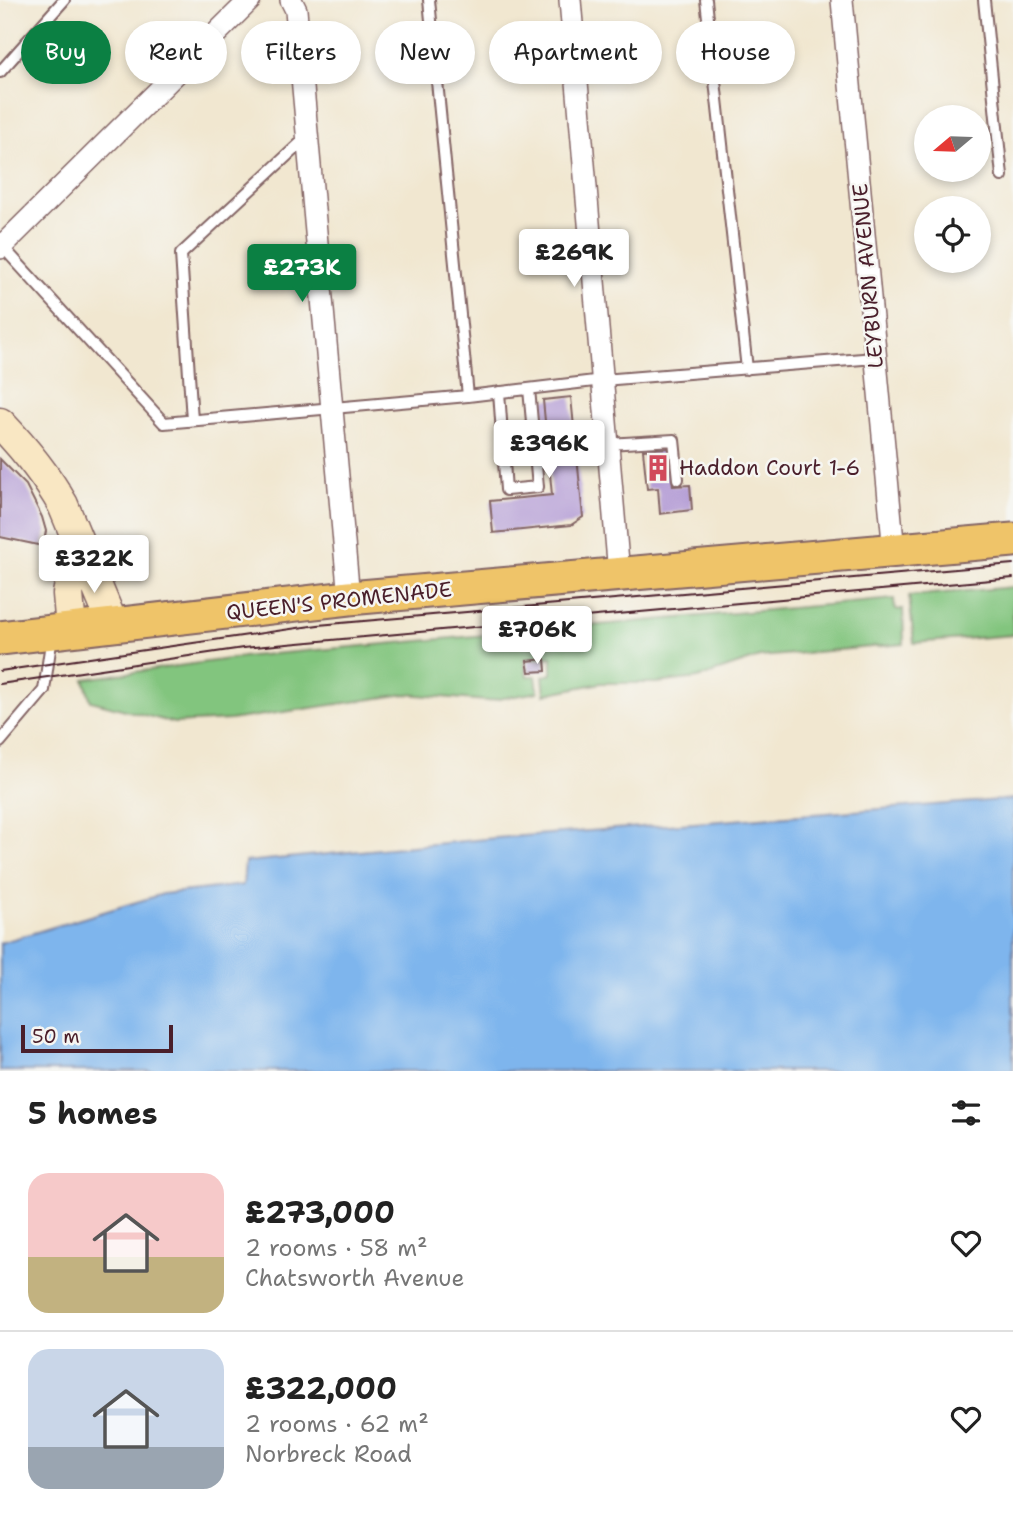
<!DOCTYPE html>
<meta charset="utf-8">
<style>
:root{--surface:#fff;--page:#f6f6f6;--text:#222;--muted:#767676;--line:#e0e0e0;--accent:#0b8043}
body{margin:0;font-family:"Shantell Sans",sans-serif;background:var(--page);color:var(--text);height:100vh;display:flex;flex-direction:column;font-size:26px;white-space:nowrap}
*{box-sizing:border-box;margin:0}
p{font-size:23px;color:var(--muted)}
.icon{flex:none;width:38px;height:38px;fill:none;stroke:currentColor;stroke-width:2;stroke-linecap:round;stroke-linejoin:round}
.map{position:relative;height:1071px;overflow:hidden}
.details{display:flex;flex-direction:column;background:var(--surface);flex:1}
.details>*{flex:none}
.guide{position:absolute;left:21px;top:21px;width:971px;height:63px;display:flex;gap:14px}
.needle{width:46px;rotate:251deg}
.buttons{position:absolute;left:914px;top:105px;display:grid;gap:14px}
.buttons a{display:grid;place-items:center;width:77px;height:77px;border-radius:50%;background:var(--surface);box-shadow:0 4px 10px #0003;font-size:35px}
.scale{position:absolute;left:21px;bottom:18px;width:152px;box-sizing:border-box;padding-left:7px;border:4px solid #4a1f2b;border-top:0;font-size:19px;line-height:24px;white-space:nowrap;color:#4a1f2b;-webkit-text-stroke:5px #f6f6f2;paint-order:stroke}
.price{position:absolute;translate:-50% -60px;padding:0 16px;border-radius:7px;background:#fff;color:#222;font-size:23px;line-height:46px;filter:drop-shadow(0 2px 4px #0008)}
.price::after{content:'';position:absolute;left:50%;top:42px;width:21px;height:16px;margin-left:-10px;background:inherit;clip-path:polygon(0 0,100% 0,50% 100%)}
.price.current{background:var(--accent);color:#fff}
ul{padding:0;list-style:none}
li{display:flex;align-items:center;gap:21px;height:175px;padding:0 28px}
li+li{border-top:2px solid var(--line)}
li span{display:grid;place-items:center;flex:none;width:196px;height:140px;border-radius:21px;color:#555}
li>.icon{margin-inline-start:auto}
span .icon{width:84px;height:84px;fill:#fffc;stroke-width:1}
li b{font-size:30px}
h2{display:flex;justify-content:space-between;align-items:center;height:84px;padding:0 28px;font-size:30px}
.chip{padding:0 24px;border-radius:32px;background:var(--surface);box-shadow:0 4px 10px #0003;font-size:24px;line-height:63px}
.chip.current{background:var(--accent);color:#fff}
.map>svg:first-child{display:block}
</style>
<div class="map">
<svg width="1013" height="1071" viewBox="0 0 1013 1071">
<rect width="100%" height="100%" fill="#f6f6f2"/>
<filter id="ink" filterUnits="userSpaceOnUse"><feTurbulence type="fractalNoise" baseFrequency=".0143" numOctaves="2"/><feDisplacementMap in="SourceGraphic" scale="14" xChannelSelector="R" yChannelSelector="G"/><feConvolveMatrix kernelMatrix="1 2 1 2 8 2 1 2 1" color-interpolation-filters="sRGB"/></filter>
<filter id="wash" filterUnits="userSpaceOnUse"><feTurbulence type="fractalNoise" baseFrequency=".00686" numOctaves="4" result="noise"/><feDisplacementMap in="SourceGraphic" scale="28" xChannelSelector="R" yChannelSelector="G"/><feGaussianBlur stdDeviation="1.57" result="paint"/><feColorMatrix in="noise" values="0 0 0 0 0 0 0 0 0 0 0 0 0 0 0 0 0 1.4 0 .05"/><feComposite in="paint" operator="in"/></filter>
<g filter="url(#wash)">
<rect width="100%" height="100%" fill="#f1e7d0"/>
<path fill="#82c57e" stroke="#667254" stroke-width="2" d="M1013 587V635L914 643 909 596Z
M894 599 895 610 903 609 904 644 760 657 698 678 657 683H601L545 694 543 676 552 674V657L524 659 527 676H536L538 692 487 701 406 694 230 720 174 723 91 701 84 679 250 656Z"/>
<path fill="#7eb5ed" stroke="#646a8c" stroke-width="2" d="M1013 799V1071H0V943L163 894 243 885 245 862 496 838Z"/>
<g id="blocks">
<path fill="#b59ed6" d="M571 397 583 517 571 525 493 533 490 501 552 495 543 400Z
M669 448 673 486 690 485 692 510 660 514 658 488 647 489 643 450Z
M0 459 26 485 42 517 46 531 43 546 0 537Z
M545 659 546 671 529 672 527 661Z"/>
</g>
</g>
<g filter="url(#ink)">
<use href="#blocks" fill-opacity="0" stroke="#846565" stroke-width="2"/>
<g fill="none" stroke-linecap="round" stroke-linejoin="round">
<defs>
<path id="lane" d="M429 0 468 396
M706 0 747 369
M984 0 1002 176
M0 72 64 0
M2 246 164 423 468 396 603 380 875 358
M499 392 506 490 538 487 529 389
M192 420 181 254 306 138
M608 444 674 440 678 479
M0 742 44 690 52 636"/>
<path id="street" d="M291 0 296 10 349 598
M570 0 619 574
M842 0 894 552
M0 248 250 0"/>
<path id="secondary" d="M0 423C24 448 46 475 63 505L113 625
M71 629 68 594 75 559 73 543"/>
<path id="primary" d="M0 638 349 598 1013 540"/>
</defs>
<use href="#lane" stroke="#846565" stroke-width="14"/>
<use href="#street" stroke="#846565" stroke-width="24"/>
<use href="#secondary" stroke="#846565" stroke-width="33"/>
<use href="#primary" stroke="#846565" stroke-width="37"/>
<use href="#lane" stroke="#fff" stroke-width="10"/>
<use href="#street" stroke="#fff" stroke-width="21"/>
<use href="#secondary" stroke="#f9e7c3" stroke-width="30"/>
<use href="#primary" stroke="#efc469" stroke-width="33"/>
<path stroke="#4a1f2b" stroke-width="2" d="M0 671 318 625 1013 564
M0 684 243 648 1013 578"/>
</g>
</g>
<defs>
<symbol id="building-bare" viewBox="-9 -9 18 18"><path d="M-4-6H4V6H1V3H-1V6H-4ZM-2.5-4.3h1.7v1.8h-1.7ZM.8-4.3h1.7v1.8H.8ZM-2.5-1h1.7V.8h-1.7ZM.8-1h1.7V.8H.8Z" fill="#d1495b" stroke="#f6f6f2" stroke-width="2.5" paint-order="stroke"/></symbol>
</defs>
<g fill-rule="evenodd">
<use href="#building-bare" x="639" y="449" width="38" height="38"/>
</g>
<g text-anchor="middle" stroke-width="5" stroke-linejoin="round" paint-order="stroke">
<g font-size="21" fill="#4a1f2b" stroke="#f6f6f2">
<text transform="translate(868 276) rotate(-95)" y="7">LEYBURN AVENUE</text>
<text transform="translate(339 601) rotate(-6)" y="7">QUEEN'S PROMENADE</text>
</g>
<g font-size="21" fill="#4a1f2b" stroke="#f6f6f2" text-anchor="start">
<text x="679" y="475">Haddon Court 1-6</text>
</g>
</g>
</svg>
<div class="buttons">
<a><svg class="needle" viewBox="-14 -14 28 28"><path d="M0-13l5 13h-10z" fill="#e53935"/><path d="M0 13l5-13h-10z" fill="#767676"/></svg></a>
<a><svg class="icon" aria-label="locate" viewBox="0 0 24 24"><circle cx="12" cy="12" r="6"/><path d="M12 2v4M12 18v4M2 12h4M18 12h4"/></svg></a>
</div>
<div class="scale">50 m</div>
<b class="price" style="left:574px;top:289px">£269K</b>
<b class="price current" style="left:302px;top:304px">£273K</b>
<b class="price" style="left:549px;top:480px">£396K</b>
<b class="price" style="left:94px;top:595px">£322K</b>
<b class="price" style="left:537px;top:666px">£706K</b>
<div class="guide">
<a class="chip current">Buy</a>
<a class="chip">Rent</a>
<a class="chip">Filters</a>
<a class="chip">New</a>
<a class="chip">Apartment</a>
<a class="chip">House</a>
</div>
</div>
<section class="details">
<h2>5 homes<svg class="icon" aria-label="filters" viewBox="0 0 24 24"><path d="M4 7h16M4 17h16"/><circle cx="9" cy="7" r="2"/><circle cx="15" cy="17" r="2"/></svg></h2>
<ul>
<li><span style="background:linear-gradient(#f6c9c9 60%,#c2b280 0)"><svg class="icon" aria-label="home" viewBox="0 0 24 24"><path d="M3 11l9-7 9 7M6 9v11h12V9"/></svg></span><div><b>£273,000</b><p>2 rooms · 58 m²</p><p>Chatsworth Avenue</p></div><svg class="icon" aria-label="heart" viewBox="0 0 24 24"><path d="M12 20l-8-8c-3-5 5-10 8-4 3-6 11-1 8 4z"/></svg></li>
<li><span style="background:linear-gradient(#c9d6e8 70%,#9aa5b1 0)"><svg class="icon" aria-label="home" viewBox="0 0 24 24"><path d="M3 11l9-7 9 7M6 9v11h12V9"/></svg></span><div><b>£322,000</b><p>2 rooms · 62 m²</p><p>Norbreck Road</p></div><svg class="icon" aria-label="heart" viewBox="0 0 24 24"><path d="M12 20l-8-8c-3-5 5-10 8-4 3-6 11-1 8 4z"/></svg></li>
</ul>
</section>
